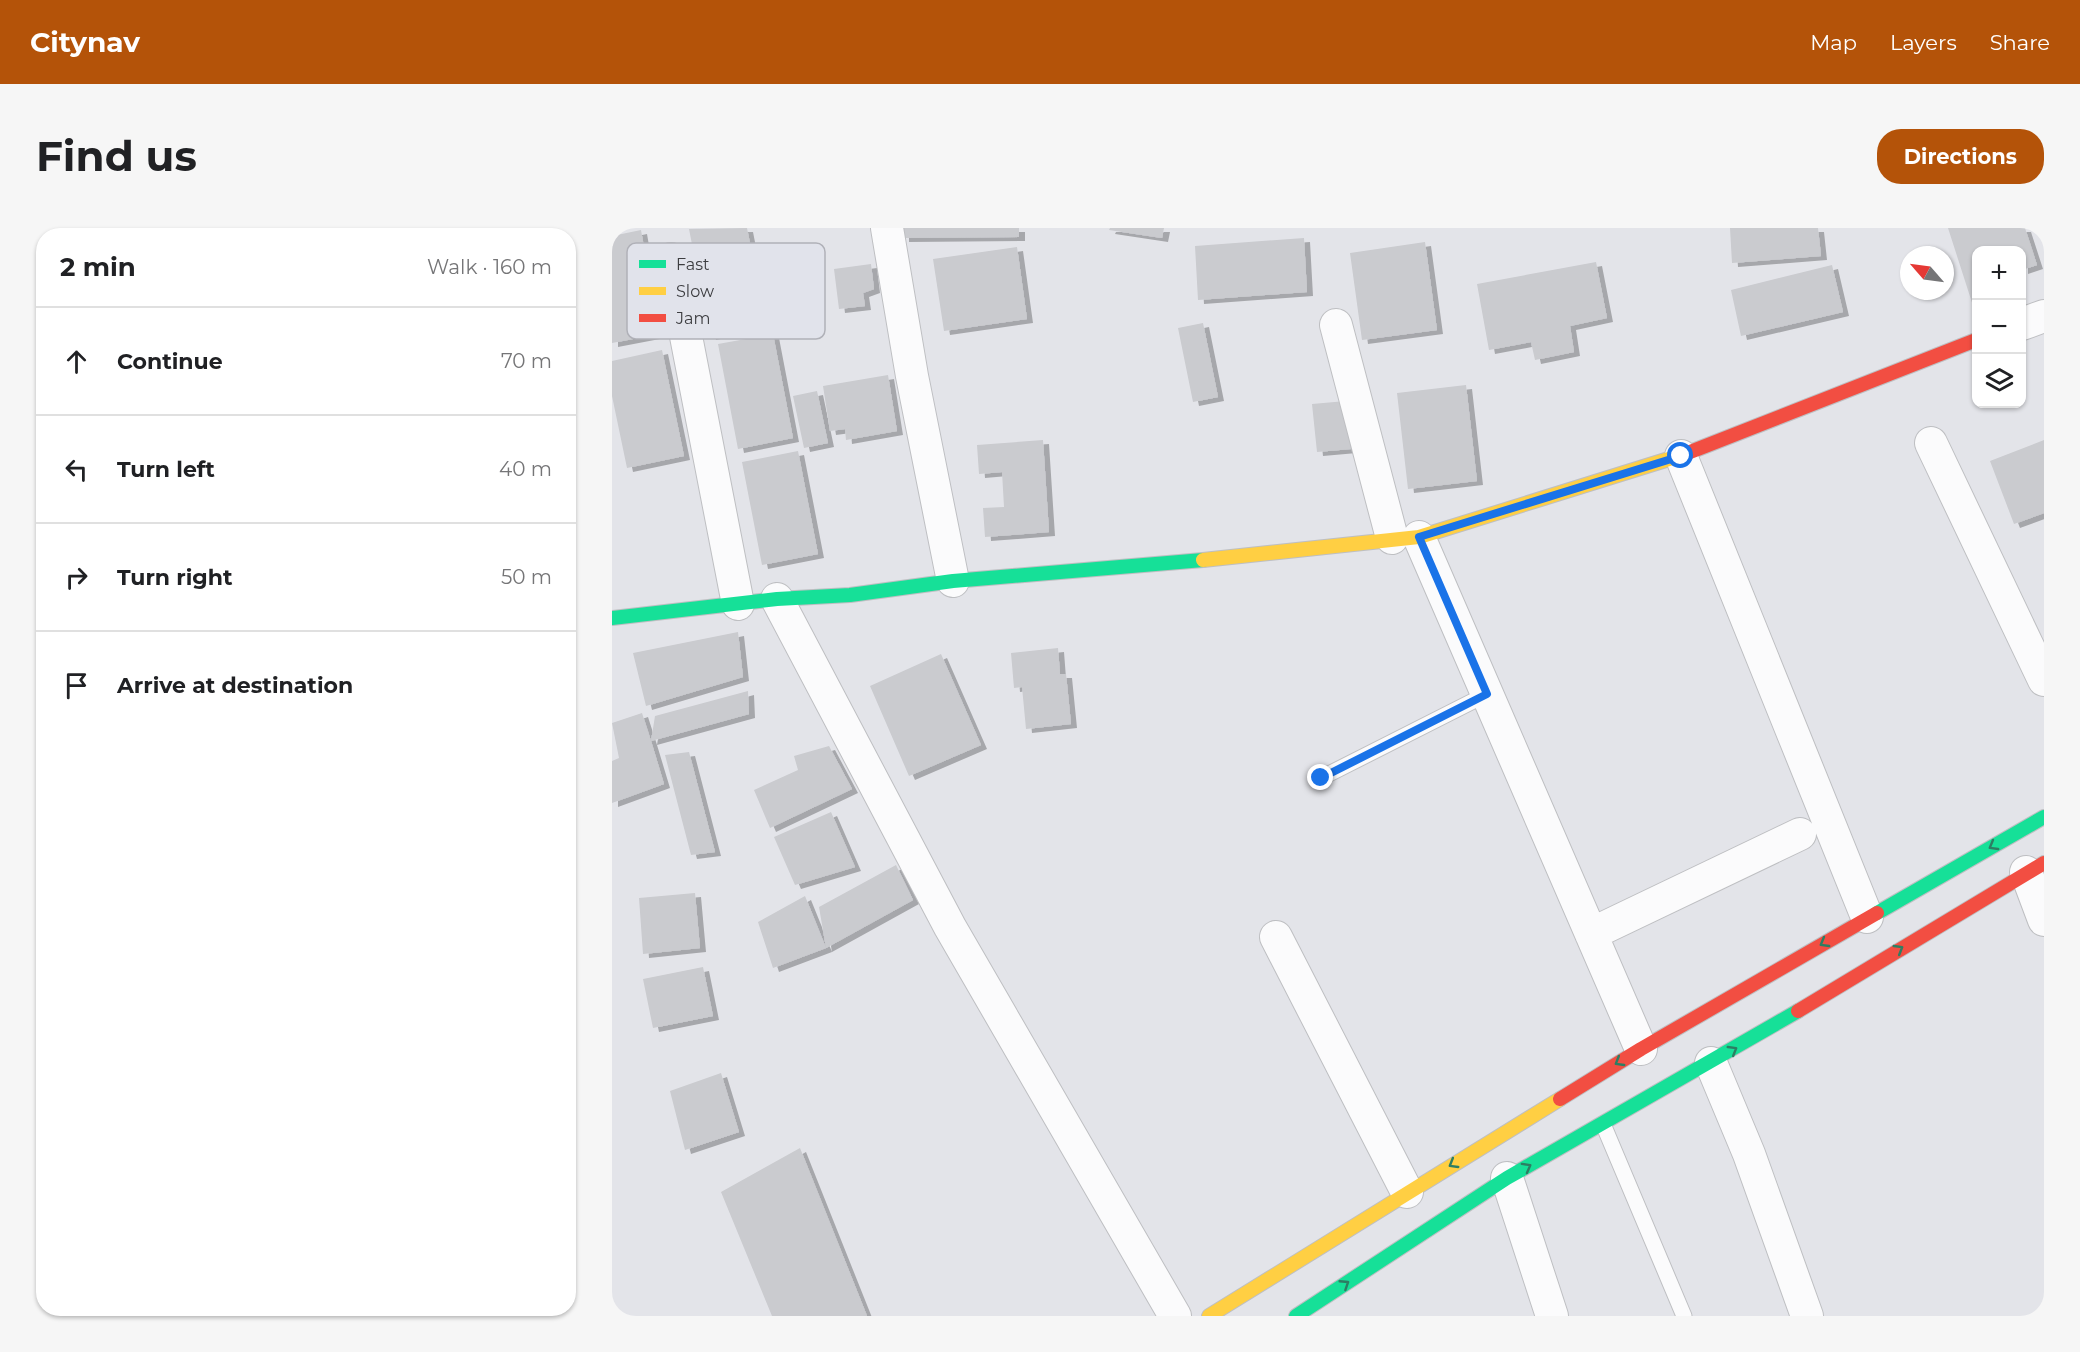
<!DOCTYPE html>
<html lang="en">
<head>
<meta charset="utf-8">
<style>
	body { margin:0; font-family:Montserrat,sans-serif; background:#f6f6f6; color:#202124 }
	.controls { position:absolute; right:18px; top:18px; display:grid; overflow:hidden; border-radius:12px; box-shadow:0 2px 4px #0004 }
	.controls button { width:54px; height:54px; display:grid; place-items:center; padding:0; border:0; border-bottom:2px solid #e0e0e0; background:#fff; color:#202124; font:30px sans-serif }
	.compass { position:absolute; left:1288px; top:18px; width:54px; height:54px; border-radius:50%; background:#fff; box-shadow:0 2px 4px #0004; rotate:298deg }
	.stop { position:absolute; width:18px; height:18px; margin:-14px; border:4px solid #1a73e8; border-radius:50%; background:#fff }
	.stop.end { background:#1a73e8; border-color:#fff; box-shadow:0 2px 6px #0008 }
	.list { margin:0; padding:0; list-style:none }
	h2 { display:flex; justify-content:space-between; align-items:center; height:78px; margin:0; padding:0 24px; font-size:26px }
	h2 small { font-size:20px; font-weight:400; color:#757577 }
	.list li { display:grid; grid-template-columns:39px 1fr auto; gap:18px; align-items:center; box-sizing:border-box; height:108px; padding:0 24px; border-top:2px solid #e0e0e0 }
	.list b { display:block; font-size:22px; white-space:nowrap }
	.list em { font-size:20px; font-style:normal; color:#757577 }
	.icon { flex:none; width:33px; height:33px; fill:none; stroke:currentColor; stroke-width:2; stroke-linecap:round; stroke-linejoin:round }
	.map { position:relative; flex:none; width:1432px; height:1088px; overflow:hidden; border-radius:24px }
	header { display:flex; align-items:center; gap:36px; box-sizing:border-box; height:84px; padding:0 30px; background:#b45309; color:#fff }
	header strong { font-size:28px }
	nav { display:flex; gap:33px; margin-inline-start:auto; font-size:21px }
	.intro { display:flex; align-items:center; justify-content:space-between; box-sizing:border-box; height:144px; padding:0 36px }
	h1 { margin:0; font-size:42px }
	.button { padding:15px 27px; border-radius:24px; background:#b45309; color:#fff; font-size:21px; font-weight:700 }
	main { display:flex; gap:36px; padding:0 36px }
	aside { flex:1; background:#fff; border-radius:24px; box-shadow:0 2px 4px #0004 }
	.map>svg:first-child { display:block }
	.building { fill:#cacbcf; filter:url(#shadow) }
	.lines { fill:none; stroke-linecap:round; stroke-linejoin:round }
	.lane-casing { stroke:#bebfc2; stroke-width:17 }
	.street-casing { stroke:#bebfc2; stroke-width:34 }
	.fast-casing { stroke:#bebfc2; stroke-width:16 }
	.slow-casing { stroke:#bebfc2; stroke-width:16 }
	.jam-casing { stroke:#bebfc2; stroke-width:16 }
	.lane { stroke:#fbfbfc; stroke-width:15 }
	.street { stroke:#fbfbfc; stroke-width:32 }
	.fast { stroke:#16e098; stroke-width:14 }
	.slow { stroke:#ffcf43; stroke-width:14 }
	.jam { stroke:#f24e42; stroke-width:14 }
	.oneway { stroke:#2d7e63 }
	.route { stroke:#1a73e8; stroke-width:8 }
	.key { fill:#e1e3eb; stroke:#b0b1b8; stroke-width:1.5 }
	.key-label { font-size:16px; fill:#3c3d40 }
</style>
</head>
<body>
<header>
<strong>Citynav</strong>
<nav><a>Map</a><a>Layers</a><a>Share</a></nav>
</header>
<div class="intro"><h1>Find us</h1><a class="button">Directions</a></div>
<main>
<aside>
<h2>2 min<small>Walk · 160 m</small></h2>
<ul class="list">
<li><svg class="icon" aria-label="ahead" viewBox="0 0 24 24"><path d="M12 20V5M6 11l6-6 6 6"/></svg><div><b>Continue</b></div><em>70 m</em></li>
<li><svg class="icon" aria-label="left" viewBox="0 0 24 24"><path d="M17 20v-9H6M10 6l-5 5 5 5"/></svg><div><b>Turn left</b></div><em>40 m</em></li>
<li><svg class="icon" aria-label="right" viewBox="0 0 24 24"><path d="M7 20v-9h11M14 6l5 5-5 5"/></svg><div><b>Turn right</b></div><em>50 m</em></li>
<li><svg class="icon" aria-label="arrive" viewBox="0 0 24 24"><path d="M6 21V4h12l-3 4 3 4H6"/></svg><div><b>Arrive at destination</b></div></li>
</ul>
</aside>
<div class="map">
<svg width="1432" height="1088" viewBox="0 0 1432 1088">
	<defs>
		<filter id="shadow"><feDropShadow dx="6" dy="4" stdDeviation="0" flood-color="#0004"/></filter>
	</defs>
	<rect width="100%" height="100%" fill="#e3e4e9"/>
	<path class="building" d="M135,0L154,96L98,108L77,1Z
		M291,0H407V9L291,10Z
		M498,0H552L550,10L497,2Z
		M1118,0H1206L1209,28L1120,35Z
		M1336,0H1413L1425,37L1410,42V22H1364L1363,84Z
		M29,2L47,106L0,115V8Z
		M692,10L695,64L586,72L583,18Z
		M813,14L825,102L750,112L738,25Z
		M405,19L415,91L332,103L321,31Z
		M984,34L995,90L958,98L962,124L923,132L919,114L877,122L865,56Z
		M259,36L262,61L251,65L253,78L227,81L222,41Z
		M1220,37L1231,84L1129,108L1119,62Z
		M591,95L606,169L581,174L566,100Z
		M161,106L181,210L126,221L106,116Z
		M50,122L72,228L15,240L0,168V133Z
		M276,147L285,203L234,212L233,201L218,203L211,158Z
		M854,157L865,253L796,261L785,165Z
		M205,163L216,215L192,220L181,168Z
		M734,173L739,221L705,224L700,176Z
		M431,212L437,304L373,309L371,280L392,279L390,244L367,246L365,217Z
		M1432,212V285L1402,296L1378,233Z
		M186,223L206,326L150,337L130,234Z
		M126,404L131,449L34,478L21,425Z
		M446,420L448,446H454L459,496L414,501L410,459L402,460L399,425Z
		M329,426L369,517L297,548L258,458Z
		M136,463L137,486L39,513L52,556L0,575V533L7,530L0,495L30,485L39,513L43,488Z
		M217,518L240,561L158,600L142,562L186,542L182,528Z
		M77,524L103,624L79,627L53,527Z
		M219,584L243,639L183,657L162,609Z
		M284,637L301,672L214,720L207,679Z
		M83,665L88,720L31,726L27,670Z
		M193,668L214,720L161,740L146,694Z
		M91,739L101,788L41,800L31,751Z
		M109,845L127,904L73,922L58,863Z
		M188,920L255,1088H160L109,964Z"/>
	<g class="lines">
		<g class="lane-casing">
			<path id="lane" d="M709,550L875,466
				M991,896L1072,1088"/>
		</g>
		<g class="street-casing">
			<path id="street" d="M275,0L300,148L341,353
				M59,31L126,376
				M1410,96L1432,88
				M724,97L780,310
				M1319,215L1432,452
				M1069,228L1255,689
				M807,309L1029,821
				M165,371L338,699L563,1088
				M1414,644L1432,692
				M979,706L1188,606
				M664,709L795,964
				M1099,835L1137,926L1195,1088
				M895,950L940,1088"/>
		</g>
		<g class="fast-casing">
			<path id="fast" d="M0,390L165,371L238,367L341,353L591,332
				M1265,685L1432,589
				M684,1088L895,950L1186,783"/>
		</g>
		<g class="slow-casing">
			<path id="slow" d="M591,332L807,309L1073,226
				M597,1088L948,871"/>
		</g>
		<g class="jam-casing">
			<path id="jam" d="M1073,226L1364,112
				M1186,783L1432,635
				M948,871L1029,821L1265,685"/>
		</g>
		<use href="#lane" class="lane"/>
		<use href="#street" class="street"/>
		<use href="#fast" class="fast"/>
		<use href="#slow" class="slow"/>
		<use href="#jam" class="jam"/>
	</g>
	<defs><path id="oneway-chevron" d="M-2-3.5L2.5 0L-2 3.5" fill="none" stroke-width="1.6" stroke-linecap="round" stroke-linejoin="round" transform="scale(1.5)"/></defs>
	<g class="oneway">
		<use href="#oneway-chevron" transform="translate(1381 618) rotate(150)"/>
		<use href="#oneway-chevron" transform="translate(1212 715) rotate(150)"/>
		<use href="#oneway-chevron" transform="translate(1287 721) rotate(-31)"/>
		<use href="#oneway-chevron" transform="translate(1121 822) rotate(-31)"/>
		<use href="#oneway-chevron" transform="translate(1007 834) rotate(149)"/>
		<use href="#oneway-chevron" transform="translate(841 936) rotate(149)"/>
		<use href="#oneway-chevron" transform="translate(915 939) rotate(-29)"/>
		<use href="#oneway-chevron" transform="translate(733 1056) rotate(-33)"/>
	</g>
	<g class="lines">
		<path class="route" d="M709,550L875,466L807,309L1069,228"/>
	</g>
	<rect x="15" y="15" width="198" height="96" rx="9" class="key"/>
	<rect x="27" y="32" width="27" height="8" fill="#16e098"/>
	<rect x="27" y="59" width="27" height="8" fill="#ffcf43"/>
	<rect x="27" y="86" width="27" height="8" fill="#f24e42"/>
	<g class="key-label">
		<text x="64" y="42">Fast</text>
		<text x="64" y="69">Slow</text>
		<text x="64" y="96">Jam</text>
	</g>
</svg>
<div class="controls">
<button>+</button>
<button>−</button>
<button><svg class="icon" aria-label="layers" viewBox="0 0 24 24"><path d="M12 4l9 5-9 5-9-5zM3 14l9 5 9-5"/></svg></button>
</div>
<svg class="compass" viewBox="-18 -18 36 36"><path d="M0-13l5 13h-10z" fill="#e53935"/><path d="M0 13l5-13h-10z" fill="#757577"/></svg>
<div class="stop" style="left:1069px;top:228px"></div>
<div class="stop end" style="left:709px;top:550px"></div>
</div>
</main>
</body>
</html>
